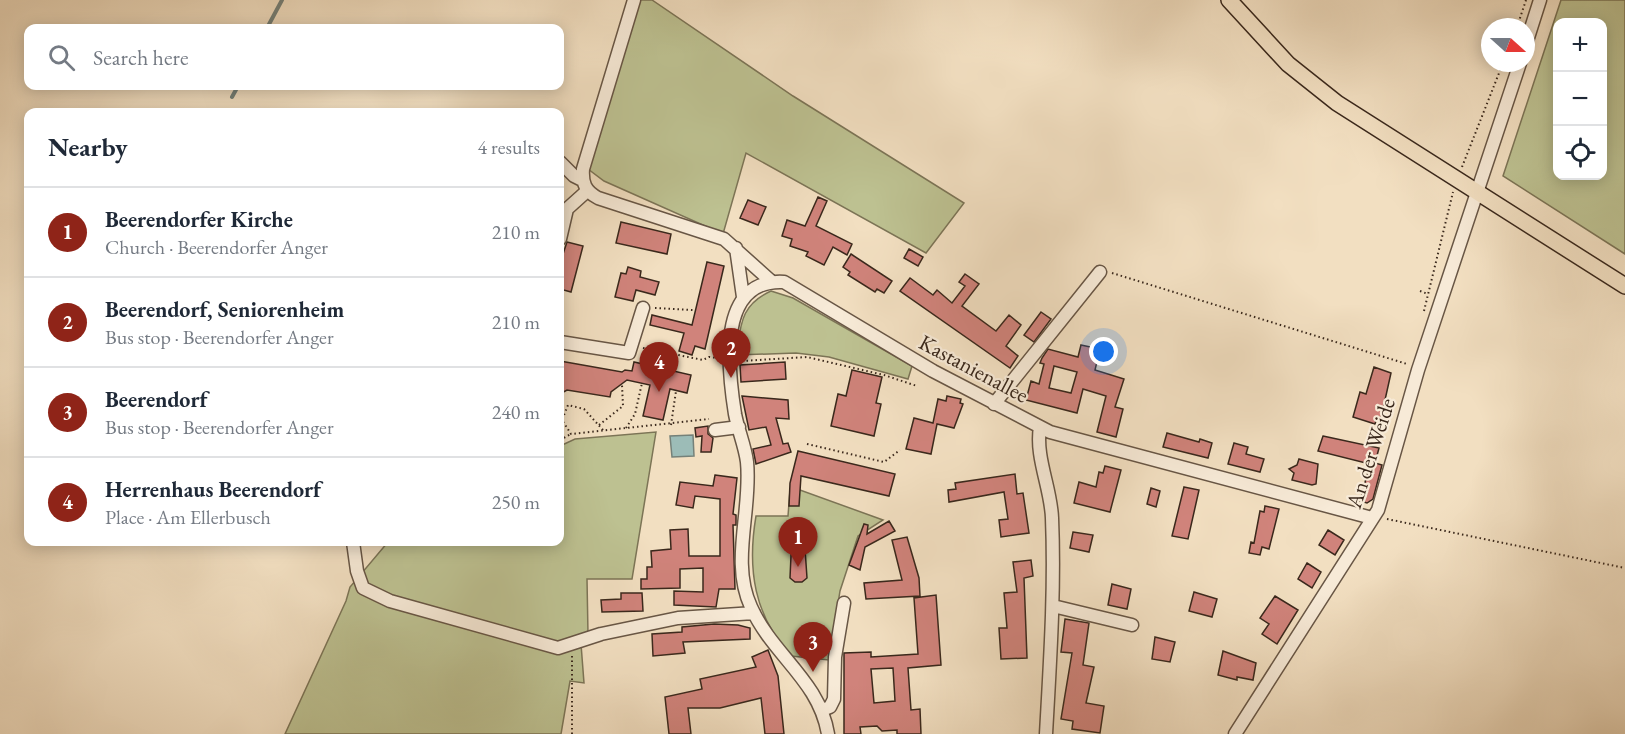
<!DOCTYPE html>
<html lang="en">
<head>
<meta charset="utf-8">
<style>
	body { margin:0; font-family:"EB Garamond",serif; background:#f2f2f3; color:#1f2937 }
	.controls { position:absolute; right:18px; top:18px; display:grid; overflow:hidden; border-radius:12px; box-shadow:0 3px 15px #0003 }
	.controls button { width:54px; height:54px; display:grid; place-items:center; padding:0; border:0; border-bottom:2px solid #e0e1e3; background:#fff; color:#1f2937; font:30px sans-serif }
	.compass { position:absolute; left:1481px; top:18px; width:54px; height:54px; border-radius:50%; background:#fff; box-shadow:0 3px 15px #0003; rotate:111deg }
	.you { position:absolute; left:1104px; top:352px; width:21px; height:21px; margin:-15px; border:4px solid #fff; border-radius:50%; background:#1a73e8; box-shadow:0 0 0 9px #1a73e833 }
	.badge { display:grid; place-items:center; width:39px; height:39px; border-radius:50%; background:#8f2418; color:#fff; font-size:20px; font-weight:700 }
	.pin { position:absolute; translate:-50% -50px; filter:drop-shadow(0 2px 3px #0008) }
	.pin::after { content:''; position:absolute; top:32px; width:21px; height:18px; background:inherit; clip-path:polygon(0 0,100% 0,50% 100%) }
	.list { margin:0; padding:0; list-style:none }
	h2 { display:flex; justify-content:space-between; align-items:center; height:78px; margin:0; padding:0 24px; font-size:26px }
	h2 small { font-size:20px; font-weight:400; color:#747a83 }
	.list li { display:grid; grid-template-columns:39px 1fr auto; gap:18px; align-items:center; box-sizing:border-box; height:90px; padding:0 24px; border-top:2px solid #e0e1e3 }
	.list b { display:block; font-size:22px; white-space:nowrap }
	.list p { margin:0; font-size:20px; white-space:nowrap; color:#747a83 }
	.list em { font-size:20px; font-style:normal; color:#747a83 }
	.icon { flex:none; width:33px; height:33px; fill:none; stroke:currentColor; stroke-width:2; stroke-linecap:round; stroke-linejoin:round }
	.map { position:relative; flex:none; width:1625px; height:734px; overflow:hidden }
	.search { position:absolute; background:#fff; box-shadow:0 3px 15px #0003; left:24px; top:24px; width:540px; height:66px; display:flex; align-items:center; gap:15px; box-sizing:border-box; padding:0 21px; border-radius:12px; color:#747a83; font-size:22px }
	.panel { position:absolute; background:#fff; box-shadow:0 3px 15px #0003; left:24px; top:108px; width:540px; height:438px; border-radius:12px }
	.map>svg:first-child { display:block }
	.green { fill:#bdc191; stroke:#7c7456; stroke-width:1.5; fill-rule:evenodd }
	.water { fill:#9cbcb7; stroke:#758179; stroke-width:1.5 }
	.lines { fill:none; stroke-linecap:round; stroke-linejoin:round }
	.stream { stroke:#758179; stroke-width:4 }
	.building { fill:#d0837b; stroke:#3a281c; stroke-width:1.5; fill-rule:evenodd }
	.minor-casing { stroke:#685645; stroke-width:15 }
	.major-casing { stroke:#3a281c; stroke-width:18 }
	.path { stroke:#3a281c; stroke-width:2; stroke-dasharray:1.5 3; stroke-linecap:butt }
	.minor { stroke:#f7ead7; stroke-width:12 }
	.major { stroke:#f2dfc1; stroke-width:15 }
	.labels { text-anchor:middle; stroke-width:4.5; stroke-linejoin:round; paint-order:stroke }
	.street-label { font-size:22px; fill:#3a281c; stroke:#f7ead7 }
</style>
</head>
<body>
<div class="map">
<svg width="1625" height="734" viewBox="0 0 1625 734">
	<rect width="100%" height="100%" fill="#f2dfc1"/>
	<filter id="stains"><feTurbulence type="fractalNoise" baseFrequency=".00333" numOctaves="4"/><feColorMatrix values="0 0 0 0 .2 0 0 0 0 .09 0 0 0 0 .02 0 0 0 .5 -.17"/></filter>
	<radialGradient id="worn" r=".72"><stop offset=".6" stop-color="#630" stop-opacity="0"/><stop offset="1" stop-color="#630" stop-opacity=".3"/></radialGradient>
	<path class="green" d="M637,0H652L793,96L964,203L926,253L746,153L723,234L604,181L588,169Z
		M1561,0H1625V254L1503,176ZM1602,22V176H1558V22Z
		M771,291L793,298L912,366L908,379L829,357L796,353L736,355C741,325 740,305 771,291Z
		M656,432L632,579H587L588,634L581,644L584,683L570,681L561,734H285L346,601L350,587L388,542H560V446L575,439Z
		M790,490H800L883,520L858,536L840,591L829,660L791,656C754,616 747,569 756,516H788Z"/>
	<path class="water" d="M693,435L694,456L672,457L670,436Z"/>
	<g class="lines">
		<path class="stream" d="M267,28L282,0
			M232,97L238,86"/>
	</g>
	<path class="building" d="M818,197L827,201L816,226L852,244L847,255L833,247L824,265L806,256L808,252L790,246L792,239L782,236L787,220L805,226Z
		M748,200L766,207L758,225L740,218Z
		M621,222L671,234L667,254L616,243Z
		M567,242L583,246L571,292L560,289V263Z
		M909,249L923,257L918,266L904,258Z
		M851,254L892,281L884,293L877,289L875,292L848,275L850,272L843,267Z
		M707,262L724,266L705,349L695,346L692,355L679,351L684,333L650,325L652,315L692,325Z
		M628,267L641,271L640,277L659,282L655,295L636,290L633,301L615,297L621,273L626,274Z
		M965,274L979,284L962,306L996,331L1009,315L1021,325L1006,346L1018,356L1010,368L900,291L910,278L933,295L937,290L952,303L965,286L959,282Z
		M1041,312L1051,319L1034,342L1024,335Z
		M1081,345L1100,349L1095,370L1124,379L1115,407L1123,409L1116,437L1097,432L1106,396L1083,389L1077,413L1026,400L1031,381L1039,384L1044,364L1040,363L1042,358L1048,349L1078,357ZM1054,366L1077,372L1071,393L1049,388Z
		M560,361L622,372L625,370L632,371L634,362L691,375L687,393L670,389L663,420L643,416L650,385L627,380L611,392L610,397L567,390L560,394Z
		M785,362L786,379L741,382L740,365Z
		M1374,367L1391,373L1381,418L1377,417L1375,424L1353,417L1360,392L1366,394Z
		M852,370L882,377L876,403L881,404L874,436L831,426L838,394L846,396Z
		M742,396L788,400L789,419L776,418L783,444L788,443L791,452L756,464L753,449L771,445L766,427L749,430Z
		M947,396L961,399L960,403L963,404L954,428L937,424L931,454L906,449L914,418L933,423L938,399L946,401Z
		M708,426V434L713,438L711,452H701L702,436L696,437L695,428Z
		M1167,433L1199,442L1200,439L1212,443L1208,458L1163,447Z
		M1323,436L1379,448L1375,463L1382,465L1373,499L1367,503L1360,501L1370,464L1318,451Z
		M1234,443L1248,447L1246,454L1264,459L1260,472L1228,464Z
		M798,451L895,474L889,496L801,476L799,506H789L790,483Z
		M1299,459L1318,464L1316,484L1312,485L1292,480L1294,473L1289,469L1297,465Z
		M1105,466L1121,470L1110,512L1074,503L1079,482L1096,487L1099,472L1103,473Z
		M1015,474L1017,494L1023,493L1029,533L1001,537L999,520L1008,519L1004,492L949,502L948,490L956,489L955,483Z
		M715,475L737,478L733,514L736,515V525H733L735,589H719L716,607L674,605V591L703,592V568L680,569V588L641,589V579H647V567H652L651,551L671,549L670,530L688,529L689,556H720V499L695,496L693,508L676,505L680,482L713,486Z
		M1184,487L1199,490L1188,539L1172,536Z
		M1151,488L1160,491L1156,507L1147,504Z
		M1265,506L1279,509L1269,549L1262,547L1260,555L1249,553L1251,542L1254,543L1260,511L1264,512Z
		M889,521L895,531L865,547L860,570L849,565L864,524L868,525L867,534Z
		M1328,530L1344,540L1335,555L1319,545Z
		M1073,532L1093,535L1089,552L1070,548Z
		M792,534H804L807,578L802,582H795L790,578Z
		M907,537L919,578L920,596L866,599L864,583L902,580L892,540Z
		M1031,560L1033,576L1024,578L1027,658L1001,659L999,628H1007L1004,593L1017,592L1013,562Z
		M1307,563L1321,572L1312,588L1298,579Z
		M1112,584L1131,589L1127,609L1108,605Z
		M1194,592L1217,599L1212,617L1189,611Z
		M621,593H642L643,611L602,612L601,600L621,599Z
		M936,595L941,665L908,668L911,710L920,709L921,734H897V730L882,731L877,726L860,727L861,734H844V653L871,652V657L918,654L914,598ZM893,668L895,701L874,703L871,669Z
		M1275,596L1298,610L1277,644L1262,634L1269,624L1260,618Z
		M1065,619L1089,623L1083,665L1094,667L1086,703L1104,706L1100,733L1072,729L1073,721L1061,719L1072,653L1061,652Z
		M714,624L738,625L750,628V639L683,642L685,653L653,656L652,634L682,632V627Z
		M1155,637L1175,642L1170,662L1152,659Z
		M768,650L778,676L784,734H765L761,698L720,708H688L691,734H669L665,697L702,689L700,679L756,667L752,657Z
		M1223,651L1256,663L1253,680L1237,677V680L1218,675Z"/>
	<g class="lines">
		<g class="minor-casing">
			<path id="minor" d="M634,0L583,169C582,183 585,191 598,198L724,239L772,282
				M1526,44L1540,0
				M560,162L574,176L582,180
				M560,239L567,209L587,191
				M736,248L743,297
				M560,342L629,353L643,308
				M994,404L1100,272
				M1040,427C1035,457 1051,488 1052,518C1055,590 1050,662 1046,734
				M715,430L739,427
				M353,542L357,571L363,588L390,601L558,648L601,634L678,618L754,613
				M1053,606L1132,625
				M822,710L830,707L834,699L835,657L844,603
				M828,734C819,680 773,656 751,607C730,562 752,510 747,462C745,446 738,430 735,414C728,370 716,278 784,282L933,371L1050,432L1372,518
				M1235,734L1378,510L1418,370L1520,63"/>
		</g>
		<g class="major-casing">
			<path id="major" d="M1229,0L1288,64L1337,103L1625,286"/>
		</g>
		<path class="path" d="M1517,27L1526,0
			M1462,167L1503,63
			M1112,273L1407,364
			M1420,291L1428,294
			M655,308L693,310
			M1424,311L1453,192
			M643,348L703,360L709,357L719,358
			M742,361L807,357L884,375L917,386
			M599,425L623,406L622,385
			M671,425L676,391
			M626,428L635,414L642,383
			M603,430L584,409L568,405L562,420L571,434L709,419
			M560,440L571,434
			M807,444L884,462L900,450
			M1387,519L1625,568
			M572,656V734"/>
		<use href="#minor" class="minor"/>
		<use href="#major" class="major"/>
	</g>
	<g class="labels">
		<g class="street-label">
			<text transform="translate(974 368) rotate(28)" y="8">Kastanienallee</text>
			<text transform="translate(1370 453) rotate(-72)" y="8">An der Weide</text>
		</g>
	</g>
	<rect width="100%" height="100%" filter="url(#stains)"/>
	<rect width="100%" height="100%" fill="url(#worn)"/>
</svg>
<div class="controls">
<button>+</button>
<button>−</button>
<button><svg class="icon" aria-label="locate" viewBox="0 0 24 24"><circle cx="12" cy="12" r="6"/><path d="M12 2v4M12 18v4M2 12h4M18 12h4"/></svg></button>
</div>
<svg class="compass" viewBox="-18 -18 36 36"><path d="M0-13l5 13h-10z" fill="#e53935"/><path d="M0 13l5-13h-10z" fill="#747a83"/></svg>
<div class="you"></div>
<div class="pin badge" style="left:798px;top:567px">1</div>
<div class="pin badge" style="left:731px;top:378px">2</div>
<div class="pin badge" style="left:813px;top:672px">3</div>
<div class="pin badge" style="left:659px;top:392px">4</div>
<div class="search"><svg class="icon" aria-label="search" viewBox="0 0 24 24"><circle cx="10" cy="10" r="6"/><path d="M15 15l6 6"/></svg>Search here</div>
<section class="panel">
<h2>Nearby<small>4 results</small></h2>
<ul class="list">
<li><span class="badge">1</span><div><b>Beerendorfer Kirche</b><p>Church · Beerendorfer Anger</p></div><em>210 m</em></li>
<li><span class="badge">2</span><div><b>Beerendorf, Seniorenheim</b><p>Bus stop · Beerendorfer Anger</p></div><em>210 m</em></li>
<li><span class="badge">3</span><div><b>Beerendorf</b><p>Bus stop · Beerendorfer Anger</p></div><em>240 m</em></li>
<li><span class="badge">4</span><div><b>Herrenhaus Beerendorf</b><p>Place · Am Ellerbusch</p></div><em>250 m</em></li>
</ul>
</section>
</div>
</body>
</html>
